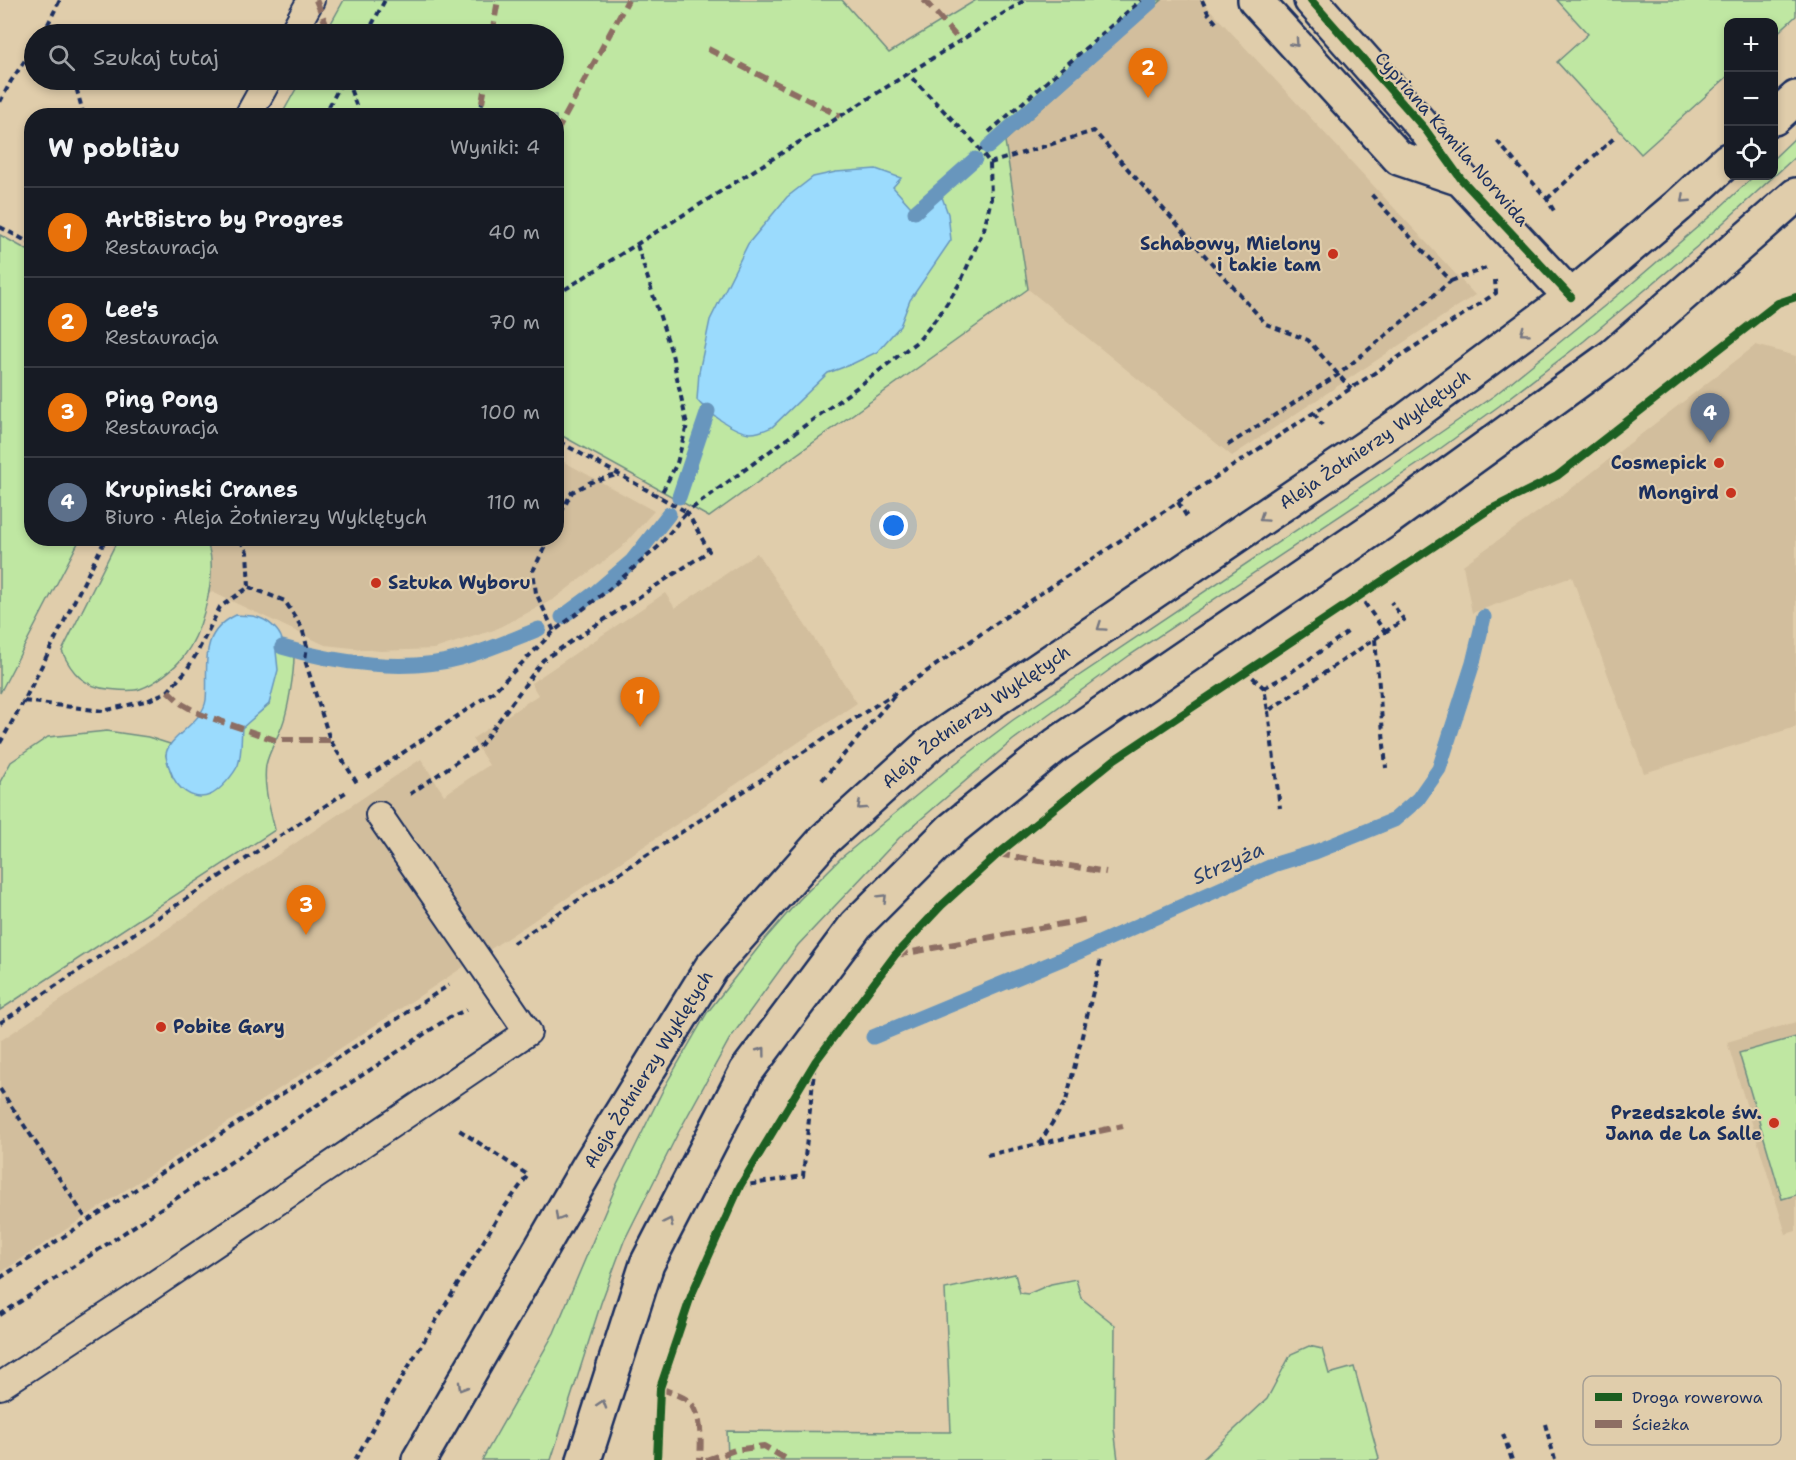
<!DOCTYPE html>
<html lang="pl">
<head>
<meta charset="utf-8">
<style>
	body { margin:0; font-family:"Shantell Sans",sans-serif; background:#242831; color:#f1f3f6 }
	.controls { position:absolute; right:18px; top:18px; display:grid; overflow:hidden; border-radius:12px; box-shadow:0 3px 9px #0003 }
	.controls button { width:54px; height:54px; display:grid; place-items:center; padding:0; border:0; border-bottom:2px solid #363941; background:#171b24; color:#f1f3f6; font:30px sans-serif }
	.you { position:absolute; left:894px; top:526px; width:21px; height:21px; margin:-15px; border:4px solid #fff; border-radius:50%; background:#1a73e8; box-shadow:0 0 0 9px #1a73e833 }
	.badge { display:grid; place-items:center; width:39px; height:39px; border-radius:50%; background:#7c3aed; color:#fff; font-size:20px; font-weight:700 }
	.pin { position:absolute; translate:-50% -50px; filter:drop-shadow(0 2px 3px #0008) }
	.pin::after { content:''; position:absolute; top:32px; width:21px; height:18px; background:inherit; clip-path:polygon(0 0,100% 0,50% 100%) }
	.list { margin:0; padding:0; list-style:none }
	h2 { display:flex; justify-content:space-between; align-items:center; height:78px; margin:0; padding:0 24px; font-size:26px }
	h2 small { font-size:20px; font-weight:400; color:#9ea1a6 }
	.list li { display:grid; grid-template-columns:39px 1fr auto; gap:18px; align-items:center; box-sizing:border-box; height:90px; padding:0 24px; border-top:2px solid #363941 }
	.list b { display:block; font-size:22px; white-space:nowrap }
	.list p { margin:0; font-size:20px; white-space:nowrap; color:#9ea1a6 }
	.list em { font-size:20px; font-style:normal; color:#9ea1a6 }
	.icon { flex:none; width:33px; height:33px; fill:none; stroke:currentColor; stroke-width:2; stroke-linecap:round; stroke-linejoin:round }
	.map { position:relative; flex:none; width:1796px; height:1460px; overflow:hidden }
	.search { position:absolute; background:#171b24; box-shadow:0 3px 9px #0003; left:24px; top:24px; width:540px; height:66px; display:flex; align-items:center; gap:15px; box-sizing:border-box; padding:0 21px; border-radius:33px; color:#9ea1a6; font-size:22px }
	.panel { position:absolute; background:#171b24; box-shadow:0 3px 9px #0003; left:24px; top:108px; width:540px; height:438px; border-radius:24px }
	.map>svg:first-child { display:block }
	.built { fill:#d2be9d }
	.green { fill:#bfe7a2; stroke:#6d8b80; stroke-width:1.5 }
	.water { fill:#9bdbfd; stroke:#6896bd; stroke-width:1.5 }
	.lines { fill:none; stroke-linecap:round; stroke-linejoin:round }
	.stream { stroke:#6896bd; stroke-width:15 }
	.service-casing { stroke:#1b2f5e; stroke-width:30 }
	.minor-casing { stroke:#1b2f5e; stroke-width:38 }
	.primary-casing { stroke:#1b2f5e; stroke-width:38 }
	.path { stroke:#1b2f5e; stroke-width:4; stroke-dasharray:6 4.5; stroke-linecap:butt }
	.service { stroke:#e0cdab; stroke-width:26 }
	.minor { stroke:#e0cdab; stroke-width:33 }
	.primary { stroke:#e0cdab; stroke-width:33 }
	.quiet { stroke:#8d6e63; stroke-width:6; stroke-dasharray:12 6; stroke-linecap:butt }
	.cycleway-casing { stroke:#e0cdab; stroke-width:11 }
	.cycleway { stroke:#1b5e20; stroke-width:8 }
	.oneway { stroke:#747681 }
	.poi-dot { fill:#c8321e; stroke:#e0cdab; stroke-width:2 }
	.labels { text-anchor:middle; stroke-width:4.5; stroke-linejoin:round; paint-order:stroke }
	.street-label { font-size:18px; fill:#1b2f5e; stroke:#e0cdab }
	.poi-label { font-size:18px; font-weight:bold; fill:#1b2f5e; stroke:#e0cdab; text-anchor:end }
	.water-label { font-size:20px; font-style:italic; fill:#28406e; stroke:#e0cdab }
	.key { fill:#e0cdab; stroke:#a59e94; stroke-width:1.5 }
	.key-label { font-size:16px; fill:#1b2f5e }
</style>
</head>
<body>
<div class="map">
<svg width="1796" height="1460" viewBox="0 0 1796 1460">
	<rect width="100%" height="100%" fill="#e0cdab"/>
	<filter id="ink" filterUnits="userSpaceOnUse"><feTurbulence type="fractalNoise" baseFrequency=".0167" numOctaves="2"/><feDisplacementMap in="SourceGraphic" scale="12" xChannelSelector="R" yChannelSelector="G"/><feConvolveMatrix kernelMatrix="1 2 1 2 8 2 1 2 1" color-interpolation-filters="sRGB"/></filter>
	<g filter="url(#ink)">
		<path class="built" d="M1162,0H1201L1475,295L1232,456L1028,289L1005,141Z
			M1756,345L1796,356V727L1644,773L1572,577L1472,613L1463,565L1576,485Z
			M557,458L654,511L621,548L554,599L494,630L434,649L380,651L325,645L210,591L211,559L206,539L556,538Z
			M757,553L857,703L530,923L0,1273V1041L421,759L444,795L489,765L472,739L538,695L531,683L665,593L675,608Z
			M1796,1022V1231L1786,1234L1727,1042Z"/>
		<path class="green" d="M344,0H842L889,53L976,0H1162L1005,141L1028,289L709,517L557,433L556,116H281L301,80H554V34H325Z
			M1557,0H1796V16L1774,36V22H1728V76L1641,154L1557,62L1588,34Z
			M1796,137V156L1700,244L1584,341L1499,406L1430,456L1130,655L1013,740L899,838L798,945L729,1040L677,1135L624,1241L601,1303L551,1460H482L554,1333L616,1186L665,1086L707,1013L765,939L799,900L841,858L952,766L1013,720L1389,468L1495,395L1629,286L1715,212L1754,176H1774V158Z
			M0,235L31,252L32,538L80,539L0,693Z
			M118,539H206C208,546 211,553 211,561C213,588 201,634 184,656C175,668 155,684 140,689C131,692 118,690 108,689C84,687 71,672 62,651Z
			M276,651L294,656C294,673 288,711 282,726C277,739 269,751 266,765C263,787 270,809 275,830L0,1010V782L11,762L48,737L107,731L148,737L170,744L166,755L172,776L241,741V728L269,704Z
			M1796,1037V1195L1782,1199L1739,1053Z
			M1015,1274L1020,1293L1028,1294L1051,1284L1076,1279L1081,1298L1115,1325L1114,1428L1118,1460H728L727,1431L951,1432L945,1289Z
			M1309,1346L1322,1349L1329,1374L1354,1367L1379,1458L1377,1460H1202L1267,1399L1291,1354Z"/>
		<path class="water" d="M876,169L901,178L893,187L919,216L942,197L948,214L951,240L910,300L900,326L877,352L852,364L828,373L772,427C765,430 757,434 749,433C733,431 707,412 697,400L699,372L710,320L748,244L787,197L813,177L836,172Z
			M236,615C244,616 253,615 260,618C271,622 285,635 282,647L276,651L278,670L269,704L242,728C241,739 242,754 238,765C234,774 220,791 210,795C193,802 176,788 171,772C169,767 166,760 166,755C167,737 203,723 206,700C209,666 197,634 236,615Z"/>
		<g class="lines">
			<path class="stream" d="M988,147L1151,2
				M915,212L975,159
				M679,497L708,411
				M562,617L596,592L632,561L669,514
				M282,647C336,663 406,673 460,658C487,651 513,639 539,629
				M873,1037L1081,951L1276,864L1315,852L1394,820L1418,799L1439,769L1473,663L1484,617"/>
			<g class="service-casing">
				<path id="service" d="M292,34L311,0
					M248,116L268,80
					M0,1386L136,1297L528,1032L379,815"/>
			</g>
			<g class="minor-casing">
				<path id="minor" d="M1255,0L1399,158L1461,179
					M1311,0L1425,129L1461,179L1571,297"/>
			</g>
			<g class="primary-casing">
				<g id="primary">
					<path d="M1774,118L1796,98"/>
					<path id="s1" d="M419,1460L588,1167L711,968L825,839L931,743L1405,421L1571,297L1678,206L1728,160"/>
					<path d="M584,1460L647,1264L746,1072L856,925L952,829L1056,745L1389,518L1614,355L1796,195"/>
				</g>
			</g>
			<path class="path" d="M1202,0L1208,13L1217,24
				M43,34L60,0
				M367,34L385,0
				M71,80L76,87L84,116
				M347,80L360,116
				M0,102L11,81L34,47
				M324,116L343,80
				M480,116L482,103
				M989,132L1141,0
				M1497,141L1547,199L1554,211
				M990,163L1094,131L1266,324L1308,340L1351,389
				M1547,199L1614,138
				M0,227L32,244
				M637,245L672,354L687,425L677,463L660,496
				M1451,281L1486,268
				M556,295L1025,0
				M1314,413L1322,425
				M1228,445L1339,374L1451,281L1369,192
				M1178,502L1187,517
				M556,522L572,492L591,482L620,474
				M549,538L533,571L536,593L554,631
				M249,587L285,601L302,628L307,646L305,660L330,740L357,783
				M1385,632L1404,620L1391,602
				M1375,639L1386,768
				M1245,670L1264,688L1268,711L1385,632L1359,595
				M1264,688L1287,675L1349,631
				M24,701L103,711L149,700L168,691L186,671L197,653L220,607L249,587L247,552L239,538
				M1268,711L1280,808
				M0,743L24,701L106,538
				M367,777L493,692L554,631L607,591L658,547L687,512L556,440
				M822,780L895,695
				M410,794L481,745L543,660L709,551L687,512L863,383L919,340L940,314L960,283L984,229L991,199L990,163L974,142L908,74
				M513,943L843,726L897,692L1001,620L1178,502L1496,293L1495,280
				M0,1023L349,790
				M0,1089L87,1220
				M1039,1144L1066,1101L1101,959
				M987,1155L1099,1131
				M740,1186L803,1176L815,1062
				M0,1278L449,985
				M0,1315L450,1017L466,1010
				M1545,1424L1555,1460
				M1503,1434L1512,1460
				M355,1460L385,1406L501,1212L528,1175L456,1128"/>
			<use href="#service" class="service"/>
			<use href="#minor" class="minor"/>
			<use href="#primary" class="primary"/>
			<path class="quiet" d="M316,0L330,34
				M924,0L960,41
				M492,34L498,0
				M708,49L840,116
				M482,103L486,80
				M556,133L628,0
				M168,691L182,704L200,714L275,740H330
				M998,854L1106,872
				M896,955L1088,919
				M1099,1131L1123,1126
				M660,1388C669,1392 679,1395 687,1400C703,1410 701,1444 700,1460
				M706,1460L735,1450L764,1446L788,1460"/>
			<g class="cycleway-casing">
				<path id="cycleway" d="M1311,0L1425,129L1461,179L1571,297
					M657,1460L660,1388L691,1296L740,1186L815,1062L895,955L942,905L998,854L1115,759L1487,511L1557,476L1778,303L1796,297"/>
			</g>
			<use href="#cycleway" class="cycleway"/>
		</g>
		<defs><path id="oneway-chevron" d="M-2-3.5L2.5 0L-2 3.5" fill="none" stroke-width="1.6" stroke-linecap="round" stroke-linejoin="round" transform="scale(1.5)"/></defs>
		<g class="oneway">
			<use href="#oneway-chevron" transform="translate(1295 43) rotate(48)"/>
			<use href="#oneway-chevron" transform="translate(1685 199) rotate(137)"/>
			<use href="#oneway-chevron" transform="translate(1524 332) rotate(143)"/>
			<use href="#oneway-chevron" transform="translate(1263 518) rotate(146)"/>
			<use href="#oneway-chevron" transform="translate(1101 627) rotate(146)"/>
			<use href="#oneway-chevron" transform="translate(861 806) rotate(138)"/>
			<use href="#oneway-chevron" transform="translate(883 898) rotate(-45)"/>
			<use href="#oneway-chevron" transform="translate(762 1051) rotate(-53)"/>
			<use href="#oneway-chevron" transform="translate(559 1217) rotate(120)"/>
			<use href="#oneway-chevron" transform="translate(669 1222) rotate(-63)"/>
			<use href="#oneway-chevron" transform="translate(462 1387) rotate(120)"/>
			<use href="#oneway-chevron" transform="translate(602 1404) rotate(-72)"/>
		</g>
	</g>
	<g class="poi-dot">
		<circle cx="1333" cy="254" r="6"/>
		<circle cx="1719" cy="463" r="6"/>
		<circle cx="1731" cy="493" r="6"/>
		<circle cx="376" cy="583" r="6"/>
		<circle cx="161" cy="1027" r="6"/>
		<circle cx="1774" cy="1123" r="6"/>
	</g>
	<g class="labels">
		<g class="street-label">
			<text transform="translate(1452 139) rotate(49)" y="6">Cypriana Kamila Norwida</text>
			<text dy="6" stroke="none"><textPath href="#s1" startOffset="1425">Aleja Żołnierzy Wyklętych</textPath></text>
			<text dy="6" stroke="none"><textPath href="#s1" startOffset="939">Aleja Żołnierzy Wyklętych</textPath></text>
			<text dy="6" stroke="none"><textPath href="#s1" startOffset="453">Aleja Żołnierzy Wyklętych</textPath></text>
		</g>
		<g class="poi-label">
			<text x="1321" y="250">Schabowy, Mielony<tspan x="1321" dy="21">i takie tam</tspan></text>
			<text x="1707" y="469">Cosmepick</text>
			<text x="1719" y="499">Mongird</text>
			<text x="388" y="589" text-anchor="start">Sztuka Wyboru</text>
			<text x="173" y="1033" text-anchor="start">Pobite Gary</text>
			<text x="1762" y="1119">Przedszkole św.<tspan x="1762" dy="21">Jana de La Salle</tspan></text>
		</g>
		<g class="water-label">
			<text transform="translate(1228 863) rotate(-24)" y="7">Strzyża</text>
		</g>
	</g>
	<rect x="1583" y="1376" width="198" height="69" rx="9" class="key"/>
	<rect x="1595" y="1393" width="27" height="8" fill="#1b5e20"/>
	<rect x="1595" y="1420" width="27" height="8" fill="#8d6e63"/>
	<g class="key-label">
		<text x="1632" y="1403">Droga rowerowa</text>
		<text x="1632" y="1430">Ścieżka</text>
	</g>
</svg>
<div class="controls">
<button>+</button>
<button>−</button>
<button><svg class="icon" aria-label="locate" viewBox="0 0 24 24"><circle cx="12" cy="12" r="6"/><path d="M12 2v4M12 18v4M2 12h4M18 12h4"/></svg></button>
</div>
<div class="you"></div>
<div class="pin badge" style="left:640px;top:727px;background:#e8710a">1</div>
<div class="pin badge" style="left:1148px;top:98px;background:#e8710a">2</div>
<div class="pin badge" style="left:306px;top:935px;background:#e8710a">3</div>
<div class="pin badge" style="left:1710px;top:443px;background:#5c6f8a">4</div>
<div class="search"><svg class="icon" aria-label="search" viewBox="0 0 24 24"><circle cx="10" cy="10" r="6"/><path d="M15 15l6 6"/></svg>Szukaj tutaj</div>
<section class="panel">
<h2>W pobliżu<small>Wyniki: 4</small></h2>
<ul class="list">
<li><span class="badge" style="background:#e8710a">1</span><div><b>ArtBistro by Progres</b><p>Restauracja</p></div><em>40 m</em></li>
<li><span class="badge" style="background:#e8710a">2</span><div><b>Lee's</b><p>Restauracja</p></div><em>70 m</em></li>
<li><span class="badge" style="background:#e8710a">3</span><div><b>Ping Pong</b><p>Restauracja</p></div><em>100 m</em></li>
<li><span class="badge" style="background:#5c6f8a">4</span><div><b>Krupinski Cranes</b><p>Biuro · Aleja Żołnierzy Wyklętych</p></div><em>110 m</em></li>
</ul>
</section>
</div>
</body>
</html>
